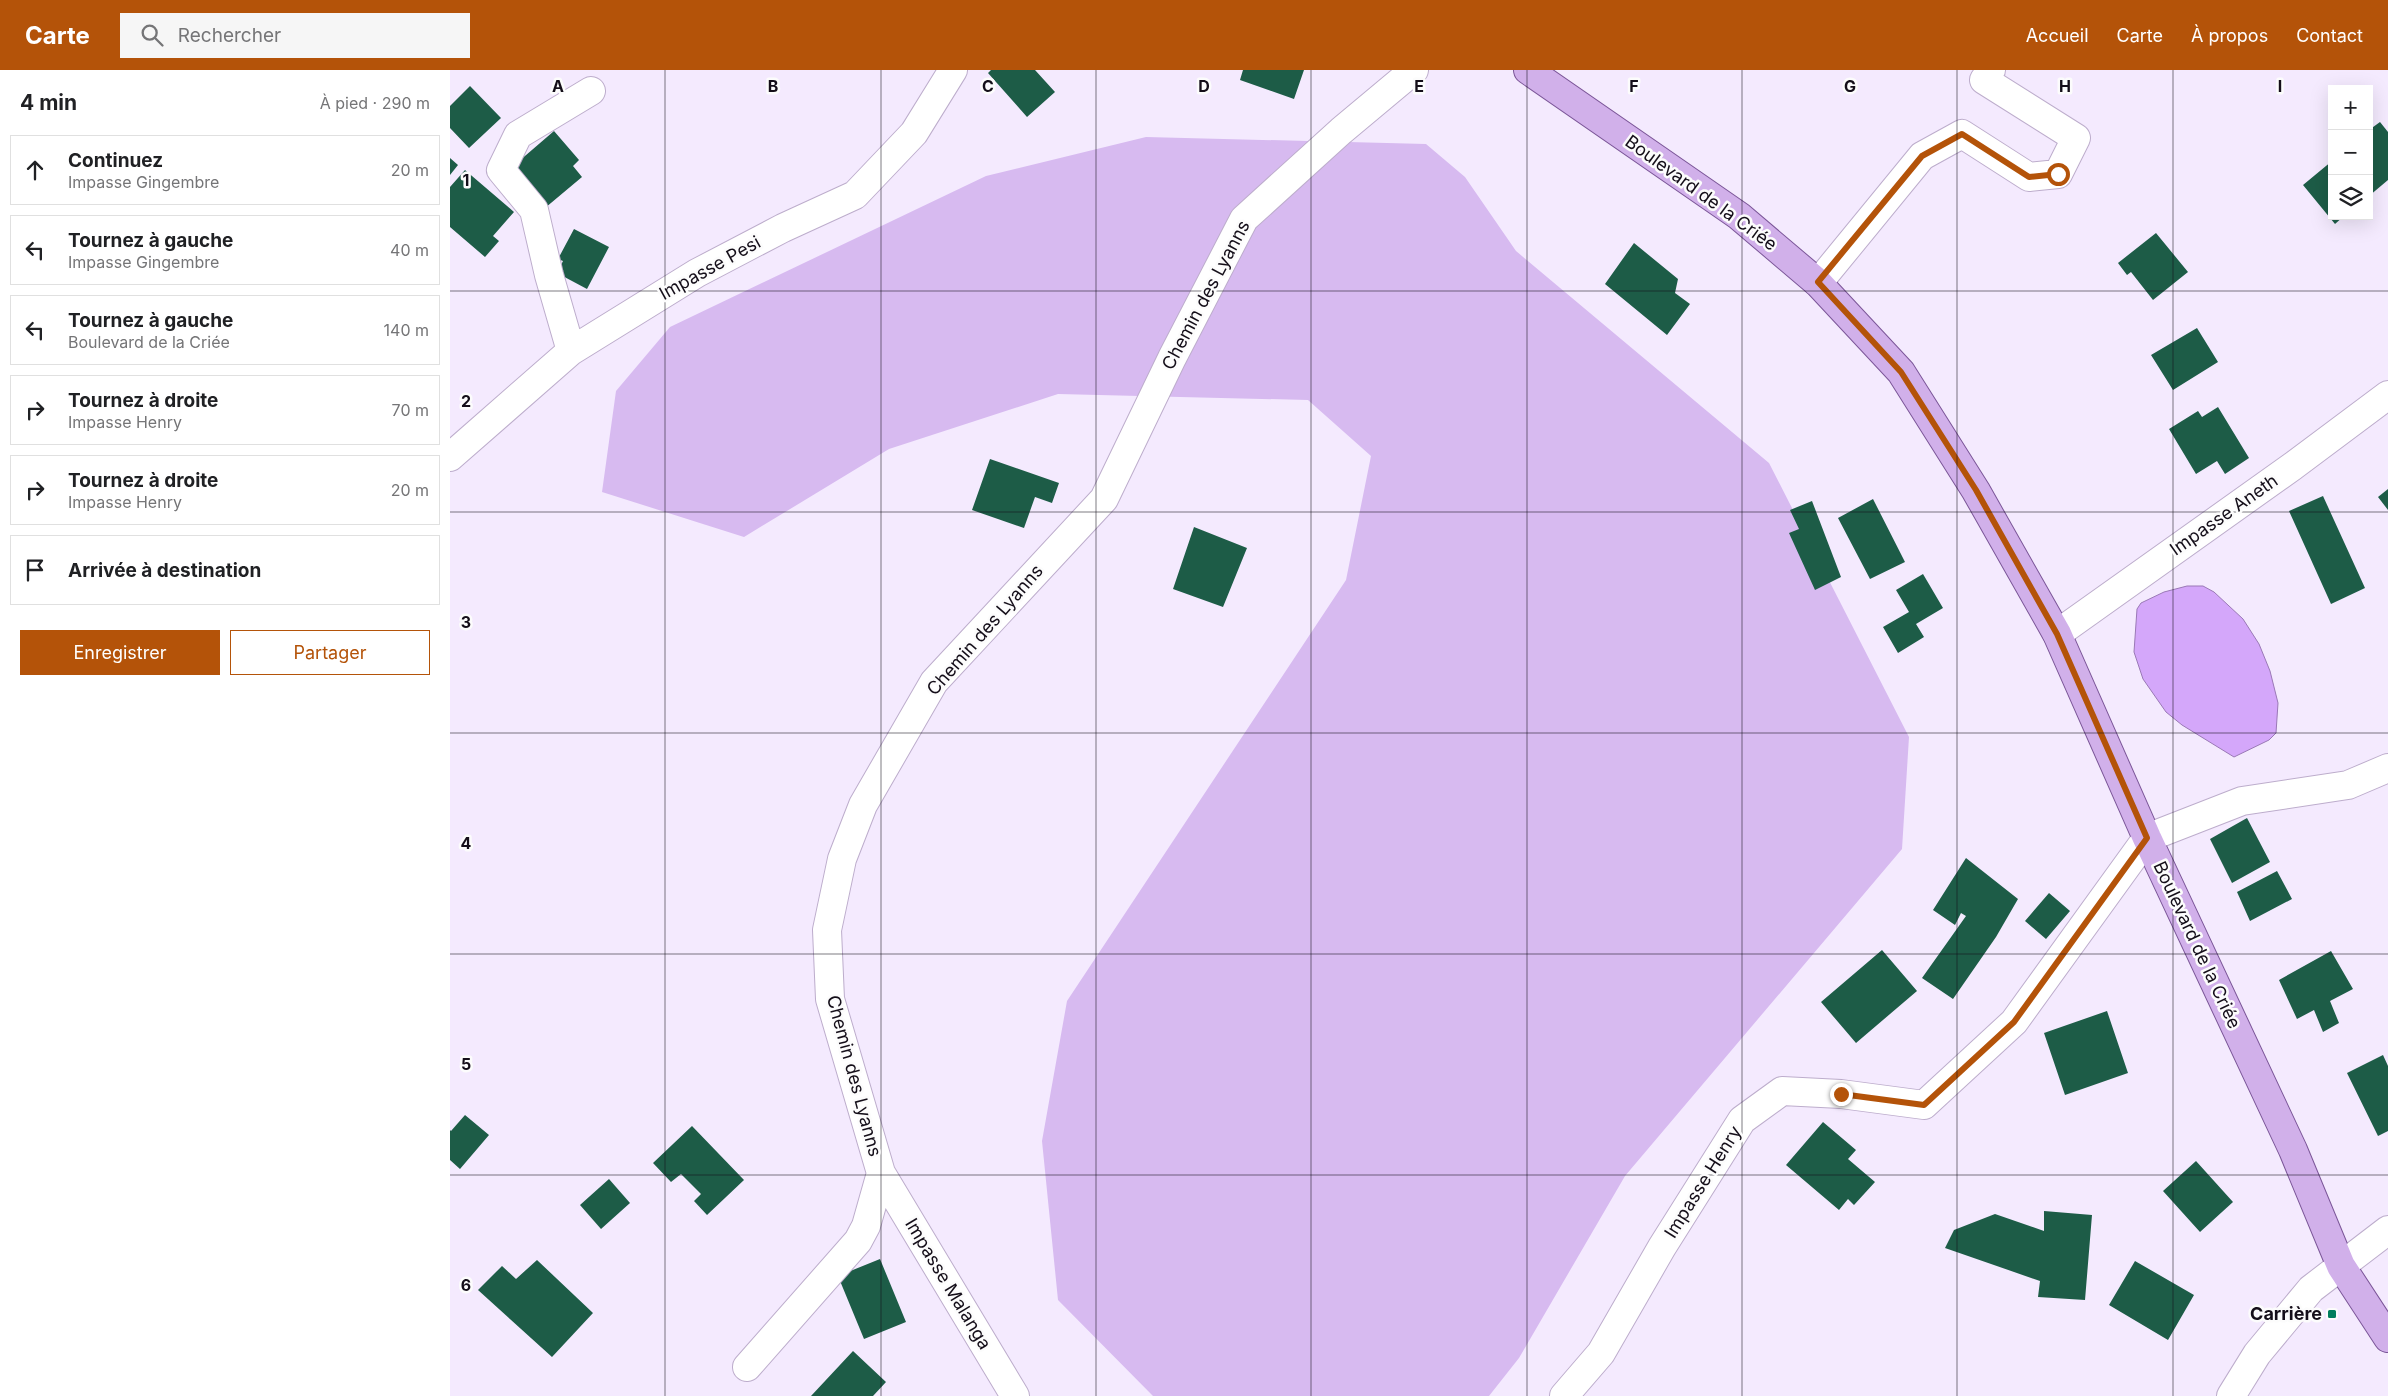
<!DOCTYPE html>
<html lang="fr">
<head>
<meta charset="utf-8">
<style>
	body { margin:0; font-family:Inter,sans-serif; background:#f6f6f6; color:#202124 }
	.controls { position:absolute; right:15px; top:15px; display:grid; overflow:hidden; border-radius:0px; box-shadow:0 5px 20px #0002 }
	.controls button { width:45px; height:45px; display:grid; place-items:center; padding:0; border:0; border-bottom:1px solid #e0e0e0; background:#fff; color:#202124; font:25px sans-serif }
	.stop { position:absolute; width:15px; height:15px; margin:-11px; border:4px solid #b45309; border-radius:50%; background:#fff }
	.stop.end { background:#b45309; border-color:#fff; box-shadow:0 1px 5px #0008 }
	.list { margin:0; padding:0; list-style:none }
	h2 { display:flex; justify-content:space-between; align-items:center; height:65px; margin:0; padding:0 20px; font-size:21px }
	h2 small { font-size:16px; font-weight:400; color:#757577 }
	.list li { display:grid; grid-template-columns:32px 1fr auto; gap:15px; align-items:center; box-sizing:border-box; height:70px; margin:0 10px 10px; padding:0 10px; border:1px solid #e0e0e0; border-radius:0px }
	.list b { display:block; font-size:19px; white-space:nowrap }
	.list p { margin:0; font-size:16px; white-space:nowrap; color:#757577 }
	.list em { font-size:16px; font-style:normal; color:#757577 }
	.actions { display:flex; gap:10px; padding:15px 20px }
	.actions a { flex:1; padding:11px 0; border:1px solid #b45309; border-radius:0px; text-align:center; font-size:18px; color:#b45309 }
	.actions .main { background:#b45309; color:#fff }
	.icon { flex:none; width:28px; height:28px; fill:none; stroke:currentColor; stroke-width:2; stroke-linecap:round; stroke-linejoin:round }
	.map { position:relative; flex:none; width:1938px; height:1326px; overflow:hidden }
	header { display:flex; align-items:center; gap:30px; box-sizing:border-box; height:70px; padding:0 25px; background:#b45309; color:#fff }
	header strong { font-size:24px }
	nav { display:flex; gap:28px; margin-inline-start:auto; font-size:18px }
	.search { width:350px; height:45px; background:#f6f6f6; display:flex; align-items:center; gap:12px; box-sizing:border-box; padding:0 18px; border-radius:0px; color:#757577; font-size:19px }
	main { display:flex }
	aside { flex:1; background:#fff }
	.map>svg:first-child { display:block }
	.green { fill:#d7baf0 }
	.water { fill:#d4a7fa; stroke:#9a79b6 }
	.building { fill:#1d5c47 }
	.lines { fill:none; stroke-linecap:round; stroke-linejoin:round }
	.minor-casing { stroke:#bdadcc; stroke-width:30 }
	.primary-casing { stroke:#7b5698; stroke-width:30 }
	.minor { stroke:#fff; stroke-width:28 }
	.primary { stroke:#d1b0ea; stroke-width:28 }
	.route { stroke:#b45309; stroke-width:6 }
	.grid { fill:none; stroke:#140e19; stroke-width:1; stroke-opacity:0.55 }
	.poi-dot { fill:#017e5d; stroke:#fcfcfc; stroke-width:2 }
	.labels { text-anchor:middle; stroke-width:5; stroke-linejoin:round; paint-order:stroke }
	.street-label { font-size:18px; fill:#140e19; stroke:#fcfcfc }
	.poi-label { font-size:18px; font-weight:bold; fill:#140e19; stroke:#fcfcfc; text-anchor:end }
	.grid-label { font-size:16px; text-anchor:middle; font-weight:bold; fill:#140e19; stroke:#fcfcfc; stroke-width:5; stroke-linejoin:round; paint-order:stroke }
</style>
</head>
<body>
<header>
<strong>Carte</strong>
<div class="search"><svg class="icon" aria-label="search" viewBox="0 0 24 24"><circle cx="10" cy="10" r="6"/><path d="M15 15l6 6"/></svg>Rechercher</div>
<nav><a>Accueil</a><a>Carte</a><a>À propos</a><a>Contact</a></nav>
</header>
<main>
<aside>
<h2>4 min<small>À pied · 290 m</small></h2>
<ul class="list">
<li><svg class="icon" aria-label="ahead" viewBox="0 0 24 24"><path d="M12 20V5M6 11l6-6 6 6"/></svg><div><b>Continuez</b><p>Impasse Gingembre</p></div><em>20 m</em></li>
<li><svg class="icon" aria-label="left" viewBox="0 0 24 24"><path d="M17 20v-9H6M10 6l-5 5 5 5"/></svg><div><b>Tournez à gauche</b><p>Impasse Gingembre</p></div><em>40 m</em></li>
<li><svg class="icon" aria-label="left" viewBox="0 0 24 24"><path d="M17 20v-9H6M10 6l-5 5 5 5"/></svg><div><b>Tournez à gauche</b><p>Boulevard de la Criée</p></div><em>140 m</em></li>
<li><svg class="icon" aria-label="right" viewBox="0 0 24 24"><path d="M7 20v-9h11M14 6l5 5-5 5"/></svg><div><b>Tournez à droite</b><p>Impasse Henry</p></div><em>70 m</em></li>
<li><svg class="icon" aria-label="right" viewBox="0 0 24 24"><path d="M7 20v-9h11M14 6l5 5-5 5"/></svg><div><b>Tournez à droite</b><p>Impasse Henry</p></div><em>20 m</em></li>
<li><svg class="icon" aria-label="arrive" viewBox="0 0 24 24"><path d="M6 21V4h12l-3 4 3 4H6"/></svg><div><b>Arrivée à destination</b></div></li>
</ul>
<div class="actions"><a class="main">Enregistrer</a><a>Partager</a></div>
</aside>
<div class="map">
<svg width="1938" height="1326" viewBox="0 0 1938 1326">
	<rect width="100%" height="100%" fill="#f4eafe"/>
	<path class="green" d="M696,67L976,74L1015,107L1066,181L1319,393L1459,667L1452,779L1175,1106L1069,1288L1039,1326H703L608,1230L592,1071L617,931L896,510L921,386L858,330L608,324L439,379L294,467L152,422L166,321L220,257L536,106Z"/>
	<path class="water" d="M1737,516H1753L1764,522L1793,549L1809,574L1820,601L1828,633L1826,663L1819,670L1784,687L1732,655L1716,642L1693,609L1684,582L1687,539L1691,533L1714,522Z"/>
	<path class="building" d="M541,0H585L605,22L577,47L538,3Z
		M793,0H854L844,29L790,10Z
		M20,16L51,48L19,78L0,58V36Z
		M1930,52L1938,62V110L1919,126V60Z
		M104,61L129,90L123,96L132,107L95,138L61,98Z
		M0,88L8,95L0,105Z
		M1882,91V146H1894L1885,154L1853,115Z
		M15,100L64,142L43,166L49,171L35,187L0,157V117Z
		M124,159L159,177L137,219L107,203L113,191L108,189Z
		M1706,163L1738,202L1703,230L1681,202L1677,205L1668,193Z
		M1184,173L1228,209L1225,223L1240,234L1217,265L1155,214Z
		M1747,258L1768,292L1723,320L1701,285Z
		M1768,337L1799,388L1775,404L1767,391L1746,404L1719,359L1748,341L1752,347Z
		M540,389L609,413L602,433L585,427L574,458L522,440Z
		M1938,419V440L1928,427Z
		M1873,426L1915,518L1881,534L1839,441Z
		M1423,429L1455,492L1420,509L1388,448Z
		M1362,431L1391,507L1365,520L1339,463L1349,459L1340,440Z
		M744,457L797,478L773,537L723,519Z
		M1473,504L1493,538L1466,554L1474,567L1448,583L1433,557L1459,542L1446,520Z
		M1797,748L1820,792L1782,813L1760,769Z
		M1516,788L1568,829L1546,867L1503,929L1472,908L1516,846L1511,843L1505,855L1483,840Z
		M1827,801L1842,829L1800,851L1787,822Z
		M1599,823L1620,841L1596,869L1575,851Z
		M1432,880L1467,921L1406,973L1371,932Z
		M1881,881L1903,919L1880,931L1889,953L1873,962L1864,940L1847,949L1829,910Z
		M1657,941L1678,1003L1615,1025L1594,963Z
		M1933,985L1938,996V1061L1928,1066L1897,1003Z
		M15,1045L39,1065L10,1099L0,1090V1060L1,1061Z
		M1373,1052L1406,1080L1398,1089L1425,1112L1404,1135L1398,1129L1389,1140L1336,1095Z
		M242,1056L294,1110L257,1145L244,1131L251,1124L231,1104L221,1112L203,1093Z
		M1746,1091L1783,1132L1750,1162L1713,1121Z
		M159,1109L180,1133L151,1159L130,1135Z
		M1594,1141L1642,1145L1635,1230L1588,1227L1590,1211L1495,1178L1504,1160L1545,1144L1594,1161Z
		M430,1189L456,1252L414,1269L388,1206Z
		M87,1190L143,1243L102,1287L28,1220L52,1196L66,1209Z
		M1685,1191L1744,1225L1718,1270L1659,1235Z
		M403,1281L436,1312L423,1326H361Z"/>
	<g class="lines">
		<g class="minor-casing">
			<path id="minor" d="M1368,213L1472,86L1512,64L1579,107L1608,104L1626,68L1534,10L1541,0
				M121,281L99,205L84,140L51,100L68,65L141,21
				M0,387L121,281L247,203L333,158L405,125L464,63L503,0
				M1607,564L1843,396L1938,325
				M431,1103L565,1326
				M297,1297L408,1171L416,1156L431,1103L380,929L377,860L392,789L413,735L484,612L654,429L722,288L794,149L891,61L964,0
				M1114,1326L1151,1283L1212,1177L1292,1050L1332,1021L1391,1024L1474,1035L1564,952L1697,768L1792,731L1898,715L1938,698
				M1781,1326L1807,1284L1861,1219L1938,1160"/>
		</g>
		<g class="primary-casing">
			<path id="primary" d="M1078,0L1289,146L1368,213L1451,302L1526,421L1607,564L1697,768L1843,1080L1891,1196L1938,1268"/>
		</g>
		<use href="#minor" class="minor"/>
		<use href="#primary" class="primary"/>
	</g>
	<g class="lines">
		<path class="route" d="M1391,1024L1474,1035L1564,952L1697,768L1607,564L1526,420L1451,302L1368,212L1472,86L1512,64L1579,107L1608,104"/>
	</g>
	<path class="grid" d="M215,0V1326M431,0V1326M646,0V1326M861,0V1326M1077,0V1326M1292,0V1326M1507,0V1326M1723,0V1326M0,221H1938M0,442H1938M0,663H1938M0,884H1938M0,1105H1938"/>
	<rect class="poi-dot" x="1877" y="1239" width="10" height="10" rx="2.5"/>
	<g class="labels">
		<g class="street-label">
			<text transform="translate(1251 123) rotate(36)" y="6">Boulevard de la Criée</text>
			<text transform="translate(260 198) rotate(-29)" y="6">Impasse Pesi</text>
			<text transform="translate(756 225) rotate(-62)" y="6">Chemin des Lyanns</text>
			<text transform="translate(1774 445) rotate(-35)" y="6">Impasse Aneth</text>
			<text transform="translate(535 560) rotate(-49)" y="6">Chemin des Lyanns</text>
			<text transform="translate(1747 875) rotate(65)" y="6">Boulevard de la Criée</text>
			<text transform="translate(404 1006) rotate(75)" y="6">Chemin des Lyanns</text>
			<text transform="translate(1253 1112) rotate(-58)" y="6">Impasse Henry</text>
			<text transform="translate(498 1214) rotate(59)" y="6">Impasse Malanga</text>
		</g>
		<g class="poi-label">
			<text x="1872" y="1250">Carrière</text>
		</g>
	</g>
	<g class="grid-label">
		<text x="108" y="22">A</text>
		<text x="323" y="22">B</text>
		<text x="538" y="22">C</text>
		<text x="754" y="22">D</text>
		<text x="969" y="22">E</text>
		<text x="1184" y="22">F</text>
		<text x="1400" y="22">G</text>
		<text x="1615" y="22">H</text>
		<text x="1830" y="22">I</text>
		<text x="16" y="116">1</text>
		<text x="16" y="337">2</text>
		<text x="16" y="558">3</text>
		<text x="16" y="779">4</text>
		<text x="16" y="1000">5</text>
		<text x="16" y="1221">6</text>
	</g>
</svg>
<div class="controls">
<button>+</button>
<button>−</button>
<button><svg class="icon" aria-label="layers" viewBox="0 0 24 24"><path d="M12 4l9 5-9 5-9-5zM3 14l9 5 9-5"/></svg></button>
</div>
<div class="stop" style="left:1608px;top:104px"></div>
<div class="stop end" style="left:1391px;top:1024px"></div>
</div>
</main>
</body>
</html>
